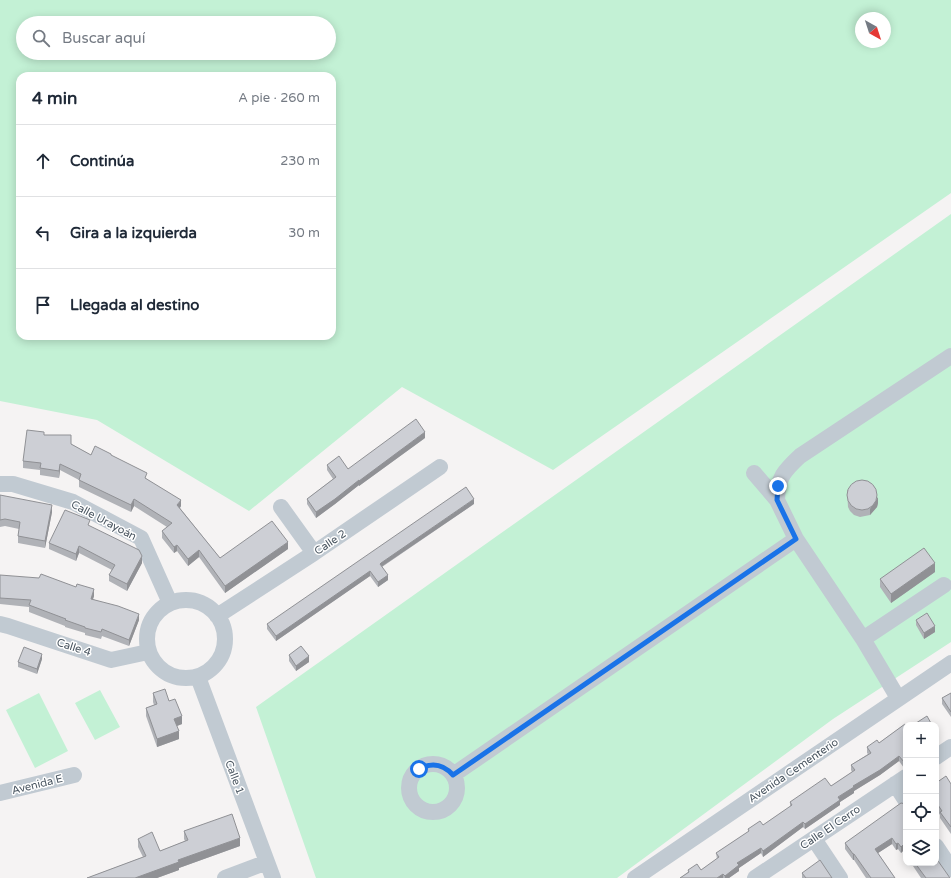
<!DOCTYPE html>
<html lang="es">
<head>
<meta charset="utf-8">
<style>
	body { margin:0; font-family:"Varela Round",sans-serif; background:#f2f2f3; color:#1f2937 }
	.controls { position:absolute; right:12px; bottom:12px; display:grid; overflow:hidden; border-radius:8px; box-shadow:0 2px 10px #0003 }
	.controls button { width:36px; height:36px; display:grid; place-items:center; padding:0; border:0; border-bottom:1px solid #e0e1e3; background:#fff; color:#1f2937; font:20px sans-serif }
	.compass { position:absolute; left:855px; top:12px; width:36px; height:36px; border-radius:50%; background:#fff; box-shadow:0 2px 10px #0003; rotate:141deg }
	.stop { position:absolute; width:12px; height:12px; margin:-9px; border:3px solid #1a73e8; border-radius:50%; background:#fff }
	.stop.end { background:#1a73e8; border-color:#fff; box-shadow:0 1px 4px #0008 }
	.list { margin:0; padding:0; list-style:none }
	h2 { display:flex; justify-content:space-between; align-items:center; height:52px; margin:0; padding:0 16px; font-size:17px }
	h2 small { font-size:13px; font-weight:400; color:#747a83 }
	.list li { display:grid; grid-template-columns:26px 1fr auto; gap:12px; align-items:center; box-sizing:border-box; height:72px; padding:0 16px; border-top:1px solid #e0e1e3 }
	.list b { display:block; font-size:15px; white-space:nowrap }
	.list em { font-size:13px; font-style:normal; color:#747a83 }
	.icon { flex:none; width:22px; height:22px; fill:none; stroke:currentColor; stroke-width:2; stroke-linecap:round; stroke-linejoin:round }
	.map { position:relative; flex:none; width:951px; height:878px; overflow:hidden }
	.search { position:absolute; background:#fff; box-shadow:0 2px 10px #0003; left:16px; top:16px; width:320px; height:44px; display:flex; align-items:center; gap:10px; box-sizing:border-box; padding:0 14px; border-radius:22px; color:#747a83; font-size:15px }
	.panel { position:absolute; background:#fff; box-shadow:0 2px 10px #0003; left:16px; top:72px; width:320px; height:268px; border-radius:12px }
	.map>svg:first-child { display:block }
	.green { fill:#c3f1d5; fill-rule:evenodd }
	.lines { fill:none; stroke-linecap:round; stroke-linejoin:round }
	.minor { stroke:#c1cad2; stroke-width:16 }
	.wall { fill:#b0b2b7 }
	.shaded-wall { fill:#909195 }
	.building { fill:#cdcfd5; stroke:#909195 }
	.route { stroke:#1a73e8; stroke-width:5 }
	.labels { text-anchor:middle; stroke-width:3; stroke-linejoin:round; paint-order:stroke }
	.street-label { font-size:11px; fill:#4a5661; stroke:#fff }
</style>
</head>
<body>
<div class="map">
<svg width="951" height="878" viewBox="0 0 951 878">
	<rect width="100%" height="100%" fill="#f5f3f3"/>
	<path class="green" d="M0,0H951V193L553,470L402,387L249,511L97,420L0,401ZM861,18H885V42H861ZM23,23H329V53H23ZM20,76H332V336H20Z
		M951,214V642L833,719L617,878H316L256,707Z
		M100,690L120,727L95,740L75,703Z
		M39,693L68,751L35,768L6,710Z"/>
	<g class="lines">
		<path class="minor" d="M754,473L777,500L796,539L863,639L898,698
			M0,484H13L73,502L141,538L170,603
			M777,500C778,477 784,471 800,456L951,356
			M281,507L314,553
			M147 639a39 39 0 1 1 78 0a39 39 0 1 1-78 0Z
			M217,616L314,553L440,467
			M0,624L8,626L111,660L148,652
			M863,639L944,585
			M198,677L273,878
			M936,757L951,747
			M409 788a24 24 0 1 1 48 0a24 24 0 1 1-48 0Z
			M453,775L796,539
			M895,784L906,801
			M0,793L74,775
			M814,839L840,878
			M936,846L951,869
			M225,878L267,862
			M635,878L951,663
			M755,878L906,777"/>
	</g>
	<path class="wall" d="M44,435L71,444L91,455L111,456L147,479L181,506L180,508L220,558L288,549L225,593L199,557L188,566L177,551L174,553L162,538V531L167,527L134,506L131,512L79,487V480L60,470L59,478L40,475V470L23,468V461Z
		M425,438L359,486V485L335,504L316,518L307,504V499L333,479L327,470V465L348,469Z
		M847,490L878,503L877,507L870,515L860,517L854,515L850,511L848,507Z
		M0,495L52,512L45,548L18,543V536L19,529L5,526L0,527Z
		M474,504L382,567L388,580L378,587L370,576L276,641L267,629V624Z
		M90,526L142,563L127,591L109,581V575L112,570L79,553L76,561L49,549V543Z
		M935,572L891,603L880,587V579Z
		M0,575L94,596L93,599L139,620L129,646L102,636L101,639L85,635V633L65,627V626L29,612V607L0,604Z
		M916,620L935,632L924,639L916,625Z
		M289,655L309,662L296,671L289,661Z
		M42,659L37,674L18,667V662Z
		M153,693L169,701L182,724L177,726L179,739L157,747L146,716V708L154,705L153,702Z
		M951,693V717L942,704V698Z
		M905,724L904,768L899,761L880,775L854,791V793L840,802V805L805,829L803,827L763,857L761,853L739,868V871L729,878H680L688,872V870H701L717,859L716,853L748,832V829L763,825L790,807V802L831,786L852,772L851,770V765L868,754L867,753V747L879,743Z
		M936,783L951,784V834L940,818V815L936,809Z
		M906,804V856L903,851L901,853L898,849L896,850L892,844L878,853L895,878H866L854,860H853L845,849V843Z
		M184,831L240,846L179,868V870L157,878H87L143,857L138,847V839L160,851L185,841L184,839Z
		M911,863H936L950,878H921Z
		M802,873L832,878H802Z"/>
	<path class="shaded-wall" d="M425,432V438L359,486V481Z
		M60,464V470L59,478V471Z
		M359,480V485L335,504L316,518V512Z
		M878,497V503L877,507L870,515V509Z
		M134,499V506L131,512V505Z
		M474,499V504L381,567L380,564L381,563Z
		M181,500V506L177,512V505Z
		M52,505V512L45,548V541Z
		M288,542V549L225,593V586Z
		M177,545V551L174,553V547Z
		M79,546V553L76,561V554Z
		M199,550V557L188,566V559Z
		M142,556V563L127,591V584Z
		M935,563V572L891,603V594Z
		M370,571V576L276,641V636Z
		M388,575V580L378,587V582Z
		M94,589V596L91,605V599Z
		M139,614V620L129,646V640Z
		M935,626V632L924,639V633Z
		M42,654V659L37,674V669Z
		M309,656V662L296,671V666Z
		M182,716V724L174,727V719Z
		M179,731V739L157,747V739Z
		M937,732V738L936,739V733Z
		M899,756V761L880,775L854,791V793L840,802V805L805,829V824L853,786Z
		M906,761V767L904,768V762Z
		M803,822V827L763,857V851Z
		M240,838V846L179,868V870L157,878H135L178,860Z
		M892,838V844L875,855V849Z
		M898,843V849L896,850V844Z
		M903,845V851L901,853V847Z
		M761,848V853L739,868V871L729,878H725V876L737,863Z
		M853,854H854V860H853Z
		M723,874V878H717Z"/>
	<path class="building" d="M416,419L425,432L359,481V480L335,499L316,512L307,499L336,477L327,465L339,456L348,469Z
		M27,430L44,432V435H71V444L91,455L95,446L111,454V455L147,473L145,478L181,500L177,505L220,558L272,521L288,542L225,586L199,550L188,559L177,545L174,547L162,531L172,523L134,499L131,505L79,480L81,474L60,464L59,471L40,468L41,463L23,461Z
		M847 495a15 15 0 1 1 30 0a15 15 0 1 1-30 0Z
		M466,487L474,499L381,563L380,564L388,575L378,582L370,571L276,636L267,624Z
		M0,495L52,505L45,541L18,536L20,522L5,519L0,520Z
		M65,510L90,520L88,525L139,550L142,556L127,584L109,575L115,565L79,546L76,554L49,543Z
		M924,548L935,563L891,594L880,579Z
		M41,574L76,587L77,584L94,589L91,599L118,606L139,614L129,640L102,629L101,632L85,628V627L65,620L66,619L29,605L31,600L0,598V575L39,578Z
		M927,613L935,626L924,633L916,620Z
		M301,646L309,656L296,666L289,655Z
		M24,647L42,654L37,669L18,662Z
		M165,689L169,701L175,699L182,716L174,719L179,731L157,739L146,708L157,704L153,693Z
		M951,693V712L942,698Z
		M927,716L932,725H913Z
		M905,724L906,726V761L904,762L899,756L880,770L853,786L854,787L838,797L840,800L805,824L803,822L763,851L761,848L737,863L739,865L725,876L723,874L717,878H680L689,872L688,870L697,864L701,870L719,857L716,853L749,831L748,829L760,821L763,825L792,805L790,802L825,778L831,786L855,770L851,765L871,753L867,747L877,740L879,743Z
		M946,776L951,784V827L940,812L942,811L936,802V783Z
		M901,803L906,804V850L903,845L901,847L898,843L896,844L892,838L875,849L895,878H871L854,854H853L845,843Z
		M232,814L240,838L178,860L179,862L135,878H87L146,856L138,839L152,832L160,851L188,840L184,831Z
		M936,858L950,878H926L915,863H936Z
		M820,860L832,878H806L802,873Z"/>
	<g class="lines">
		<path class="route" d="M419,769C432,762 443,764 453,775L796,539L777,500L778,486"/>
	</g>
	<g class="labels">
		<g class="street-label">
			<text transform="translate(104 520) rotate(28)" y="4">Calle Urayoán</text>
			<text transform="translate(330 542) rotate(-34)" y="4">Calle 2</text>
			<text transform="translate(74 647) rotate(18)" y="4">Calle 4</text>
			<text transform="translate(793 770) rotate(-34)" y="4">Avenida Cementerio</text>
			<text transform="translate(235 777) rotate(69)" y="4">Calle 1</text>
			<text transform="translate(37 784) rotate(-14)" y="4">Avenida E</text>
			<text transform="translate(830 827) rotate(-34)" y="4">Calle El Cerro</text>
		</g>
	</g>
</svg>
<div class="controls">
<button>+</button>
<button>−</button>
<button><svg class="icon" aria-label="locate" viewBox="0 0 24 24"><circle cx="12" cy="12" r="6"/><path d="M12 2v4M12 18v4M2 12h4M18 12h4"/></svg></button>
<button><svg class="icon" aria-label="layers" viewBox="0 0 24 24"><path d="M12 4l9 5-9 5-9-5zM3 14l9 5 9-5"/></svg></button>
</div>
<svg class="compass" viewBox="-18 -18 36 36"><path d="M0-13l5 13h-10z" fill="#e53935"/><path d="M0 13l5-13h-10z" fill="#747a83"/></svg>
<div class="stop" style="left:419px;top:769px"></div>
<div class="stop end" style="left:778px;top:486px"></div>
<div class="search"><svg class="icon" aria-label="search" viewBox="0 0 24 24"><circle cx="10" cy="10" r="6"/><path d="M15 15l6 6"/></svg>Buscar aquí</div>
<section class="panel">
<h2>4 min<small>A pie · 260 m</small></h2>
<ul class="list">
<li><svg class="icon" aria-label="ahead" viewBox="0 0 24 24"><path d="M12 20V5M6 11l6-6 6 6"/></svg><div><b>Continúa</b></div><em>230 m</em></li>
<li><svg class="icon" aria-label="left" viewBox="0 0 24 24"><path d="M17 20v-9H6M10 6l-5 5 5 5"/></svg><div><b>Gira a la izquierda</b></div><em>30 m</em></li>
<li><svg class="icon" aria-label="arrive" viewBox="0 0 24 24"><path d="M6 21V4h12l-3 4 3 4H6"/></svg><div><b>Llegada al destino</b></div></li>
</ul>
</section>
</div>
</body>
</html>
